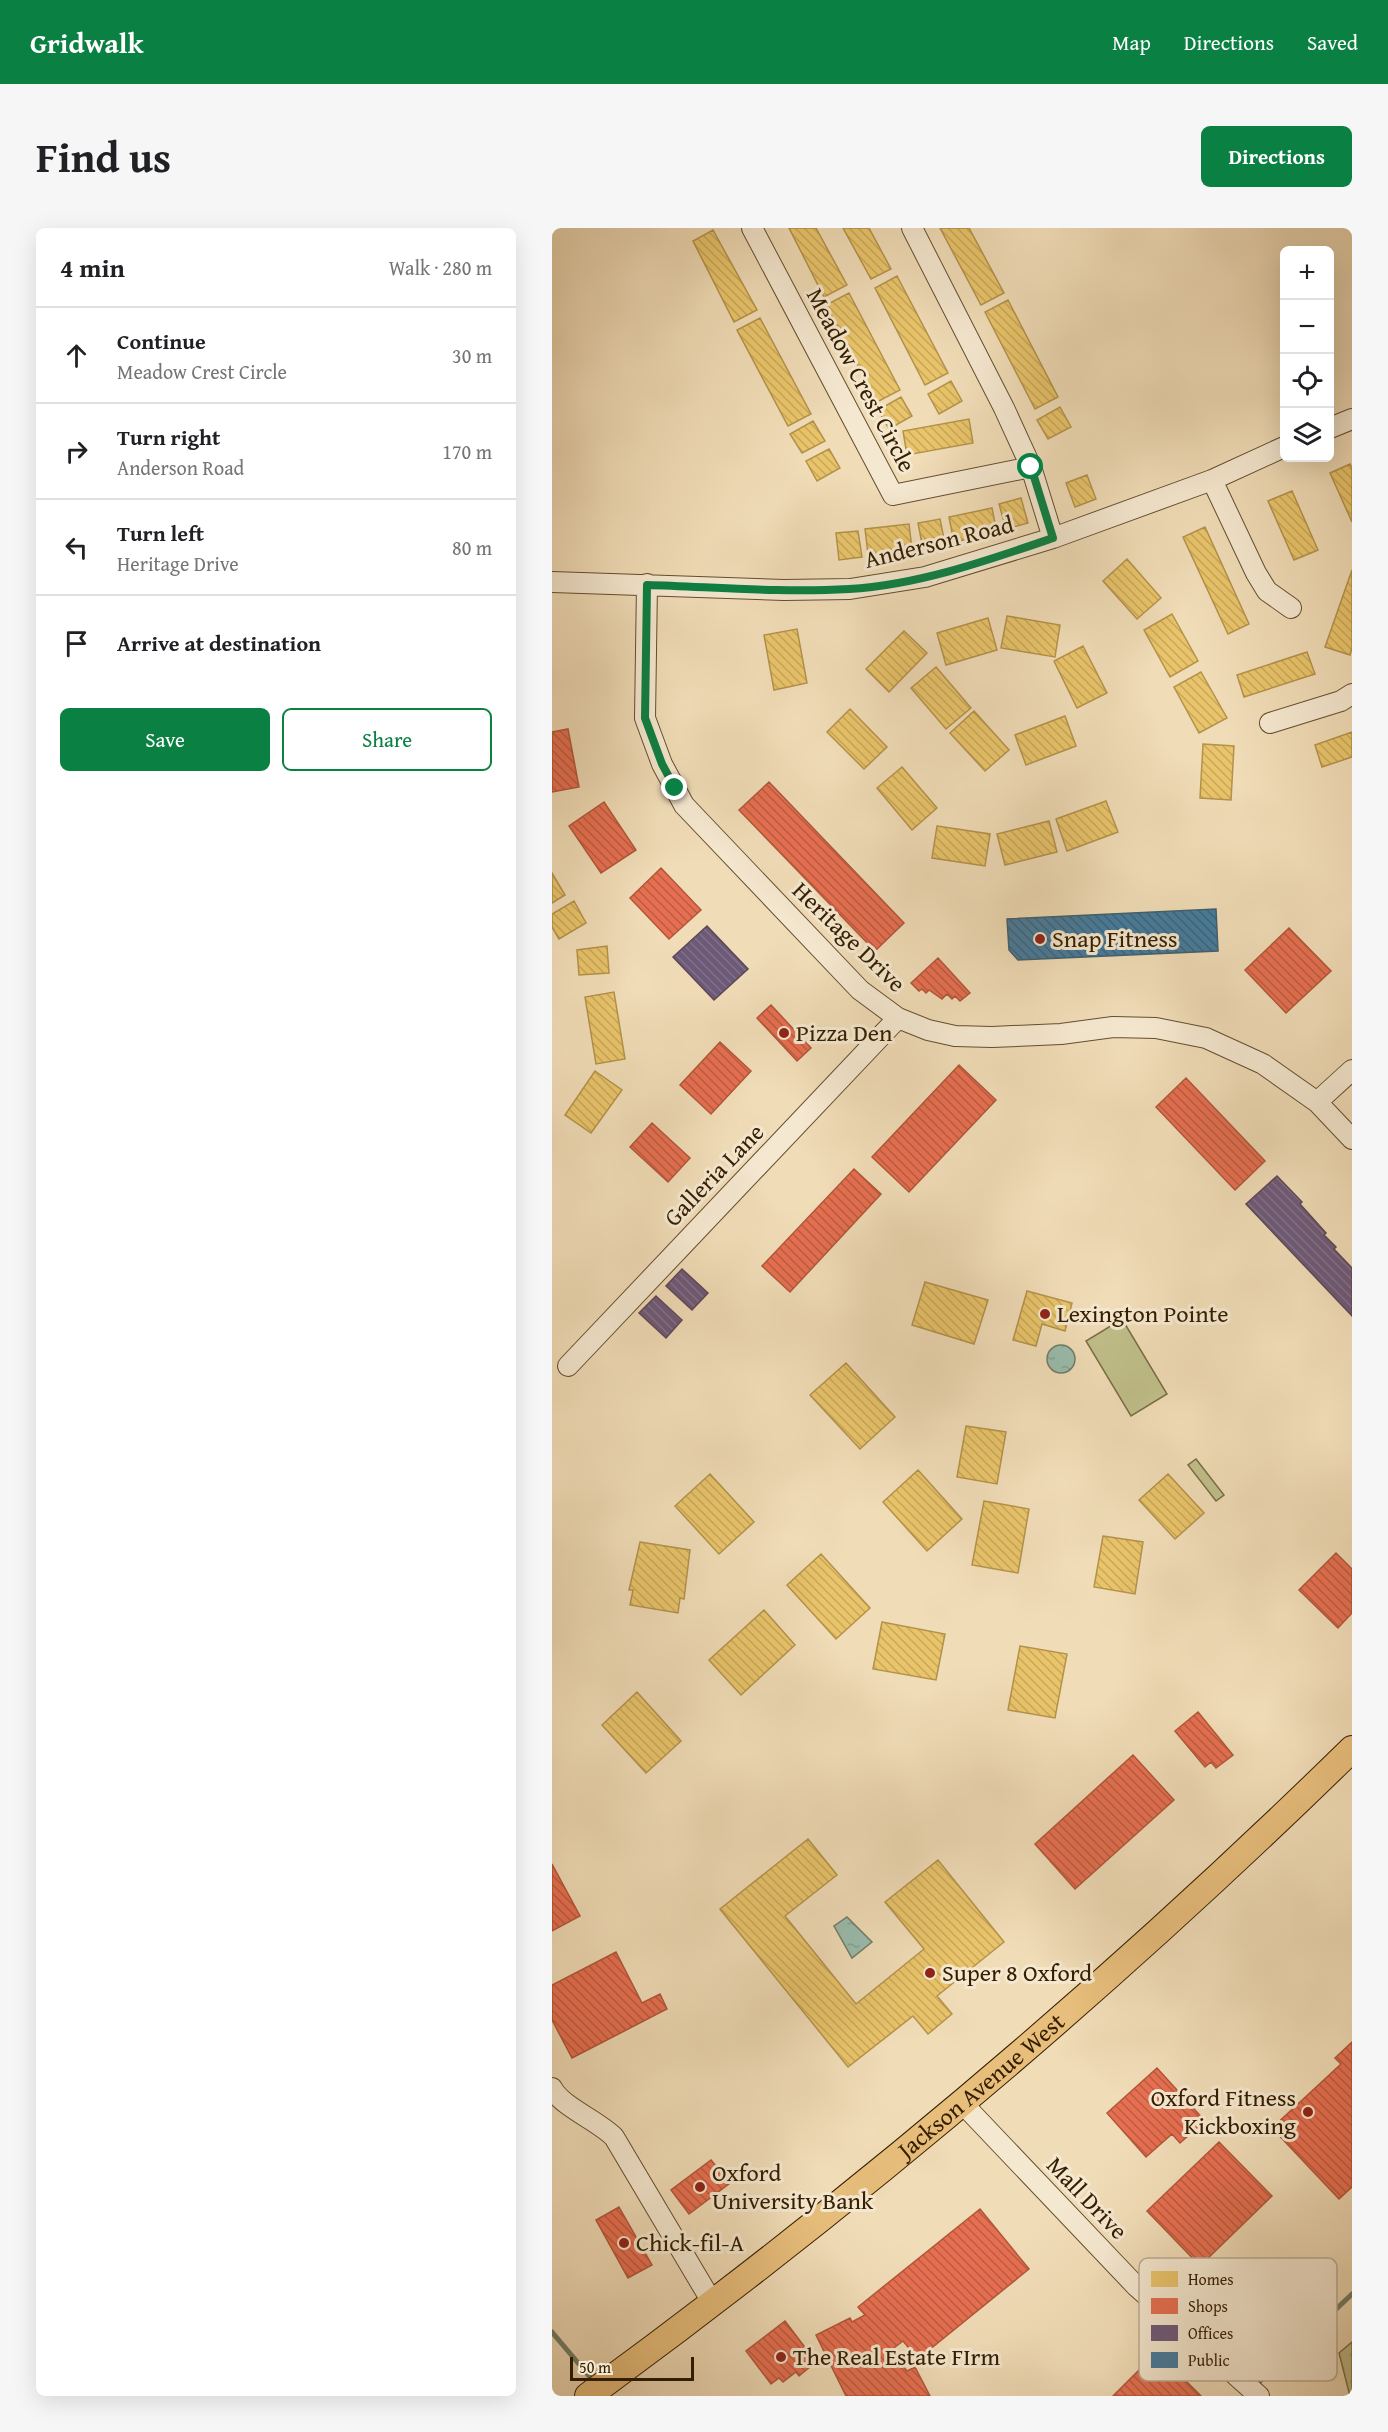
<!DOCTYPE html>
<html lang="en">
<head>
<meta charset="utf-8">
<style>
	body { margin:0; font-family:"Gentium Book Plus",serif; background:#f6f6f6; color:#202124 }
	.controls { position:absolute; right:18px; top:18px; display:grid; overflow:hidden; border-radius:9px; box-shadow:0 6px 24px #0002 }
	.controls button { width:54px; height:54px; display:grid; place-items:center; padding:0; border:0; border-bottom:2px solid #e0e0e0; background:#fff; color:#202124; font:30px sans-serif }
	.scale { position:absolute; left:18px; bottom:15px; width:124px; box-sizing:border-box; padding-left:6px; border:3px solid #341e00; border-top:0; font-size:16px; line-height:21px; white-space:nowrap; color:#341e00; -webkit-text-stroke:4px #f5e8d0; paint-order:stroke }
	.stop { position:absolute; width:18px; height:18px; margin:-14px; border:4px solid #0b8043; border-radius:50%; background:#fff }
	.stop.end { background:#0b8043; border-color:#fff; box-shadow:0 2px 6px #0008 }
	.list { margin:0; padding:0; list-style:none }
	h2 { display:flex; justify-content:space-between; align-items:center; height:78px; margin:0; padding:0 24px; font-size:26px }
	h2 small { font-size:20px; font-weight:400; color:#757577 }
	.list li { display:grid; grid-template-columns:39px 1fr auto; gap:18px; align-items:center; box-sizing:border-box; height:96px; padding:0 24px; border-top:2px solid #e0e0e0 }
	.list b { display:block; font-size:22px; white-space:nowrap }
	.list p { margin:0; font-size:20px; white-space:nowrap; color:#757577 }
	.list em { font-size:20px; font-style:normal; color:#757577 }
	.actions { display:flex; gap:12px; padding:18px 24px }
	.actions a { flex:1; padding:14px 0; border:2px solid #0b8043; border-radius:9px; text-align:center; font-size:21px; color:#0b8043 }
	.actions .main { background:#0b8043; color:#fff }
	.icon { flex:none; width:33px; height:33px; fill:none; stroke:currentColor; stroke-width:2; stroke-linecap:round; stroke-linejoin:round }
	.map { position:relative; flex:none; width:800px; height:2168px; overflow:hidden; border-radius:9px }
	header { display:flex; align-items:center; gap:36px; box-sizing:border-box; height:84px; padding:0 30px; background:#0b8043; color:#fff }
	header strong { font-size:28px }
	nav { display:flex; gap:33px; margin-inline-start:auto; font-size:21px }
	.intro { display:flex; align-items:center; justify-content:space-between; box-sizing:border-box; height:144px; padding:0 36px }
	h1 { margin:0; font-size:42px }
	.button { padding:15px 27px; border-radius:9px; background:#0b8043; color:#fff; font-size:21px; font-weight:700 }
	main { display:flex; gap:36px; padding:0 36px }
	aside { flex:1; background:#fff; border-radius:9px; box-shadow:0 6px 24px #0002 }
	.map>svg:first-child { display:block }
	.green { fill:#c0bf8a; stroke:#7a6e45; stroke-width:1.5 }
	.forest { fill:url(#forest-crowns); stroke:#7a6e45; stroke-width:1.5 }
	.water { fill:url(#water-ripples); stroke:#717d68; stroke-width:1.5 }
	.homes { fill:url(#homes-back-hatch); stroke:#b3924a; stroke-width:1.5 }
	.shops { fill:url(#shops-back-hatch); stroke:#b15739; stroke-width:1.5 }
	.offices { fill:url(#offices-back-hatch); stroke:#5c4755; stroke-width:1.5 }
	.public { fill:url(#public-back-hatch); stroke:#405f6e; stroke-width:1.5 }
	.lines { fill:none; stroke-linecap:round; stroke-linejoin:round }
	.stream { stroke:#717d68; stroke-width:5 }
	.minor-casing { stroke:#634e2e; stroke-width:22 }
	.major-casing { stroke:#341e00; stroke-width:28 }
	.minor { stroke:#f5e8d0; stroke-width:20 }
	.major { stroke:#e8be7c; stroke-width:26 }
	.route { stroke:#0b8043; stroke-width:8 }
	.poi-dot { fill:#8f2418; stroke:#f5e8d0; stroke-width:2 }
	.labels { text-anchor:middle; stroke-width:6; stroke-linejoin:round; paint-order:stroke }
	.street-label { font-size:24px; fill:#341e00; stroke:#f5e8d0 }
	.poi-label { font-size:24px; fill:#341e00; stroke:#f5e8d0; text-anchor:start }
	.key { fill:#f5e8d0; stroke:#bbab92; stroke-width:1.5 }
	.key-label { font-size:16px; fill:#341e00 }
</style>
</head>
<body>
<header>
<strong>Gridwalk</strong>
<nav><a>Map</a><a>Directions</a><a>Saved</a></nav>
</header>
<div class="intro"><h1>Find us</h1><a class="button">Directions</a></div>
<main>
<aside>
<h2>4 min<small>Walk · 280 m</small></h2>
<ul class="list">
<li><svg class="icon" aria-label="ahead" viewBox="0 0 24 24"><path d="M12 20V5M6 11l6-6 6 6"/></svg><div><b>Continue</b><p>Meadow Crest Circle</p></div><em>30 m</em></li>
<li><svg class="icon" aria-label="right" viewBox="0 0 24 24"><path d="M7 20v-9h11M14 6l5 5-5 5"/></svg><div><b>Turn right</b><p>Anderson Road</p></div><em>170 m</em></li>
<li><svg class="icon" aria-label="left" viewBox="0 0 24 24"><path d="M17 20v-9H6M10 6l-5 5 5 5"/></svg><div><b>Turn left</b><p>Heritage Drive</p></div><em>80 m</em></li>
<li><svg class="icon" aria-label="arrive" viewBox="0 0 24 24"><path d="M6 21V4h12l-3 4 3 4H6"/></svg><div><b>Arrive at destination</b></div></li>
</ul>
<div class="actions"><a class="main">Save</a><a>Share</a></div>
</aside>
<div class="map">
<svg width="800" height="2168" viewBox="0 0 800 2168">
	<defs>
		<pattern id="forest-crowns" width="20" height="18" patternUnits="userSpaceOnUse" patternTransform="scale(1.5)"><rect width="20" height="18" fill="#c0bf8a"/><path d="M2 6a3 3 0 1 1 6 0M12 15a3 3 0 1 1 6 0" fill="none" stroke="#a6a475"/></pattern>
		<pattern id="water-ripples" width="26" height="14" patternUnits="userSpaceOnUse" patternTransform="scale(1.5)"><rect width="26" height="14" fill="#9abcae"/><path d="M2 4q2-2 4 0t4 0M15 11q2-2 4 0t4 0" fill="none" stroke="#85a194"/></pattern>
		<pattern id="homes-back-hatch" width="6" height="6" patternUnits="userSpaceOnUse" patternTransform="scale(1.5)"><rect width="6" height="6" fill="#e9c46a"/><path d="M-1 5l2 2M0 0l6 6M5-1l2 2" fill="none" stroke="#c8a85a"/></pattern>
		<pattern id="shops-back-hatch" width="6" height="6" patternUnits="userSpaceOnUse" patternTransform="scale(1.5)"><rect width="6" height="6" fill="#e76f51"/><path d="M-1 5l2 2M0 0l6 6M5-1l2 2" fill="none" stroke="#bc5b41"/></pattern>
		<pattern id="offices-back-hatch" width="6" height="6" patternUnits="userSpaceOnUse" patternTransform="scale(1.5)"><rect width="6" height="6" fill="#6d597a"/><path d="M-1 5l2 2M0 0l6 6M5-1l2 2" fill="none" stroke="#827288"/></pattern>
		<pattern id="public-back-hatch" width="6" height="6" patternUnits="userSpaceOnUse" patternTransform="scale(1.5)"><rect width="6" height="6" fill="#457b9d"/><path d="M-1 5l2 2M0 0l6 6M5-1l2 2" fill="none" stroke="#3a647e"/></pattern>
	</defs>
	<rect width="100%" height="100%" fill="#f0dcb7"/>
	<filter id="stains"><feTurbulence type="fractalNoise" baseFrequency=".00333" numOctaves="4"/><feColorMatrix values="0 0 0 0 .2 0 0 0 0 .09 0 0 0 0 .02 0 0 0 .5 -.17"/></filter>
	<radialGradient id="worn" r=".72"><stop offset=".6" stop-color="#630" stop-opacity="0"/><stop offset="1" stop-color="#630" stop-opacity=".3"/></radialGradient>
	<path class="green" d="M570,1091L615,1166L579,1188L534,1113Z
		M644,1231L672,1267L664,1273L636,1237Z"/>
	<path class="forest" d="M800,2114V2168H798L787,2125Z"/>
	<path class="water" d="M495 1131a14 14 0 1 1 28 0a14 14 0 1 1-28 0Z
		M295,1689L320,1714L300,1730L282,1698Z"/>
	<path class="homes" d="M237,0H264L295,57L272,69Z
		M291,0H317L339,41L319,51Z
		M388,0H417L452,65L429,77Z
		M161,2L205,82L182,94L141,13Z
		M345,48L396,145L373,157L323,60Z
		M297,65L348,162L325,174L274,77Z
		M456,72L506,169L483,181L433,84Z
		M208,90L259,186L236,198L185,102Z
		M399,153L410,173L387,186L376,166Z
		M349,169L360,188L337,201L326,182Z
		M508,179L519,199L496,211L485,192Z
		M417,191L421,215L355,227L351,203Z
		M261,193L273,213L250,225L238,206Z
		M277,221L288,240L265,253L254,233Z
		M798,236L800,240V294L778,245Z
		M535,247L544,271L523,279L514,255Z
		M740,263L766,322L742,332L716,273Z
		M469,270L476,295L454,301L447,276Z
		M440,280L445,305L402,314L397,289Z
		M388,291L393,316L371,321L366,295Z
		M357,296L360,321L316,326L313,301Z
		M653,299L697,396L676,406L631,309Z
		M306,303L310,329L287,332L284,305Z
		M575,331L609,370L585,391L551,353Z
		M800,342V420L798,427L773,419Z
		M620,386L646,433L618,449L592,402Z
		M455,388L508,397L503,429L449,420Z
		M436,390L445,422L394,437L385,405Z
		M245,401L255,455L222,462L212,407Z
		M352,403L375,425L337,464L314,441Z
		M531,418L555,465L525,480L502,433Z
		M755,424L763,446L692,469L685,447Z
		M384,439L419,480L394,501L359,460Z
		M649,444L675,490L647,505L622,459Z
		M298,481L335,519L312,541L275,504Z
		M422,483L457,522L433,543L398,505Z
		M513,488L524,518L474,537L463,507Z
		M800,504V529L770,539L763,517Z
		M651,516L682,518L679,572L648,570Z
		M350,539L385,580L360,602L325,560Z
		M554,573L566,604L515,623L504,591Z
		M497,593L505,624L453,637L445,606Z
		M385,598L438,606L433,638L380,630Z
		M0,645L13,667L0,675Z
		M22,673L34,695L7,711L0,699V686Z
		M55,718L57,745L27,747L25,722Z
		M62,764L73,831L44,836L33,769Z
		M43,843L70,862L39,905L13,887Z
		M373,1054L436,1072L422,1116L360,1097Z
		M475,1063L520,1075L513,1103L490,1096L484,1118L461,1112Z
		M294,1135L343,1189L308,1221L258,1167Z
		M414,1198L454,1204L445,1256L405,1249Z
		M366,1242L410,1291L375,1323L331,1274Z
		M158,1246L202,1294L167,1326L123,1278Z
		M616,1246L652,1285L623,1311L587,1272Z
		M432,1273L477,1281L466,1345L420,1337Z
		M551,1308L591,1314L583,1366L542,1359Z
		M88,1314L138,1322L132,1371L128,1370L126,1385L78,1377L81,1362H77Z
		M269,1326L318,1380L284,1411L235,1357Z
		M212,1382L243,1417L189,1467L157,1432Z
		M330,1394L393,1406L384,1452L321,1441Z
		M468,1418L515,1426L503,1490L456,1482Z
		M85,1464L129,1513L94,1545L50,1497Z
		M256,1611L285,1647L233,1688L304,1776L372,1721L333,1674L386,1632L452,1714L385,1768L400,1786L376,1806L361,1788L296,1839L168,1681Z"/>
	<path class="shops" d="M16,501L27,559L0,564V504Z
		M217,554L352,695L323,723L187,582Z
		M52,574L84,622L49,645L17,598Z
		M109,640L149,682L117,711L78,670Z
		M737,700L779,743L734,785L693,742Z
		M386,730L418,765L408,773L403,768L400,771L395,766L390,771L377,762L374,765L370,761L367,763L359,755Z
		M219,777L259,820L245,833L205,790Z
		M168,814L199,843L159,886L128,857Z
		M407,837L444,872L357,964L320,929Z
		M634,850L713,933L683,962L604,879Z
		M100,895L138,930L116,954L78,919Z
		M302,941L329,966L238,1064L210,1038Z
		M784,1325L800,1341V1385L786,1400L747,1362Z
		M646,1484L681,1527L664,1540L659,1534L653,1539L623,1503Z
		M581,1527L622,1572L523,1661L483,1616Z
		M0,1636L28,1688L0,1703Z
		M64,1724L90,1775L108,1766L115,1781L20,1830L0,1792V1757Z
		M800,1814V1959L787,1971L720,1900L789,1836L783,1830Z
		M605,1840L653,1893L628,1915L620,1906L594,1929L555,1885Z
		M667,1914L720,1968L648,2038L595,1983Z
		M159,1932L178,1955L137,1986L119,1962Z
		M67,1979L100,2037L76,2050L44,1992Z
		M428,1981L477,2041L366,2131L351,2113L338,2123L355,2143L363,2139L378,2168H294L264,2107L298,2090L300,2094L313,2087L306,2079Z
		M233,2093L264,2134L247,2148L244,2144L231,2154L227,2150L219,2156L194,2123Z
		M605,2124L649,2168H561Z"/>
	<path class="offices" d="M155,698L196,741L162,772L121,729Z
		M725,948L750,974L748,976L774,1005L772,1007L784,1019L782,1021L800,1040V1088L694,976Z
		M130,1041L156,1065L140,1082L114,1058Z
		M104,1068L130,1092L114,1110L87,1085Z"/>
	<path class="public" d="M664,681L666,723L466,732L457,722L455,691Z"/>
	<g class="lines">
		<path class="stream" d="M0,2104L43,2155
			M703,2158L800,2066"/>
		<g class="minor-casing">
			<path id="minor" d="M200,0L341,267L479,239
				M360,0L452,180L479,239L501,310
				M778,200L800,191
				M660,252L704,345L715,363L739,380
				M0,354L232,362L298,361L373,349L501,310L660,252L732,219
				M95,356L93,490L110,536L132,577L308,762L346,790L376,802L403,808L440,809L509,806L561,799L604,800L654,810L711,836L765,874L800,911
				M718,495L789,473L800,466
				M765,874L800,842
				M16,1138L346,790
				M0,1860C10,1879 45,1892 62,1909L160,2074
				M411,1876L584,2058L707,2168"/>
		</g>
		<g class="major-casing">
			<g id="major">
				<path id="s1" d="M36,2168C307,1970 560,1756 800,1521"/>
			</g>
		</g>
		<use href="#minor" class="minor"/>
		<use href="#major" class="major"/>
	</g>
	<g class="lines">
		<path class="route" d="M123,560L110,536L93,490L95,357C162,359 230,365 297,361C366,357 437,332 501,310L479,239"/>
	</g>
	<g class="poi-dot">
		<circle cx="488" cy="711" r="6"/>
		<circle cx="232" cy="805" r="6"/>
		<circle cx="493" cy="1086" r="6"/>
		<circle cx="378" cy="1745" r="6"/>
		<circle cx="756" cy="1884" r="6"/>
		<circle cx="148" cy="1959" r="6"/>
		<circle cx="72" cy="2015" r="6"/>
		<circle cx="229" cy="2129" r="6"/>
	</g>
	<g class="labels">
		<g class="street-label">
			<text transform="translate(309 152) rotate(62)" y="8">Meadow Crest Circle</text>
			<text transform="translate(387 314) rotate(-14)" y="8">Anderson Road</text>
			<text transform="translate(297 709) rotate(44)" y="8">Heritage Drive</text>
			<text transform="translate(162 947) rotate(-46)" y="8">Galleria Lane</text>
			<text dy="8" stroke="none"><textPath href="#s1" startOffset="501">Jackson Avenue West</textPath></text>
			<text transform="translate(535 1970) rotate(46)" y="8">Mall Drive</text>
		</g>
		<g class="poi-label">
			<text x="500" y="719">Snap Fitness</text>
			<text x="244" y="813">Pizza Den</text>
			<text x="505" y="1094">Lexington Pointe</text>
			<text x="390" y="1753">Super 8 Oxford</text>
			<text x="744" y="1878" text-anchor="end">Oxford Fitness<tspan x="744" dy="28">Kickboxing</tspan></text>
			<text x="160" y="1953">Oxford<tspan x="160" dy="28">University Bank</tspan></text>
			<text x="84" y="2023">Chick-fil-A</text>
			<text x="241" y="2137">The Real Estate FIrm</text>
		</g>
	</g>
	<rect x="587" y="2030" width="198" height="123" rx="9" class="key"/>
	<rect x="599" y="2043" width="27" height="16" fill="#e9c46a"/>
	<rect x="599" y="2070" width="27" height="16" fill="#e76f51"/>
	<rect x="599" y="2097" width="27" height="16" fill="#6d597a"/>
	<rect x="599" y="2124" width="27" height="16" fill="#457b9d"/>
	<g class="key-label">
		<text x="636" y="2057">Homes</text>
		<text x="636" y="2084">Shops</text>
		<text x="636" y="2111">Offices</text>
		<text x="636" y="2138">Public</text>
	</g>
	<rect width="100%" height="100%" filter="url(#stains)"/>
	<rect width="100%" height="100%" fill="url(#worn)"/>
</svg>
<div class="controls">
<button>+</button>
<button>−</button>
<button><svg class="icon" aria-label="locate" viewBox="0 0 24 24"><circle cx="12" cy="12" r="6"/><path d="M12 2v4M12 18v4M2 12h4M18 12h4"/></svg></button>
<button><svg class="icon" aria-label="layers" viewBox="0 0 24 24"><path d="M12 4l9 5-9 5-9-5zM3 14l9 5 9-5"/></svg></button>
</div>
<div class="scale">50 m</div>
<div class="stop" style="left:479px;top:239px"></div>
<div class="stop end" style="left:123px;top:560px"></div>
</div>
</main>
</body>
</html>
